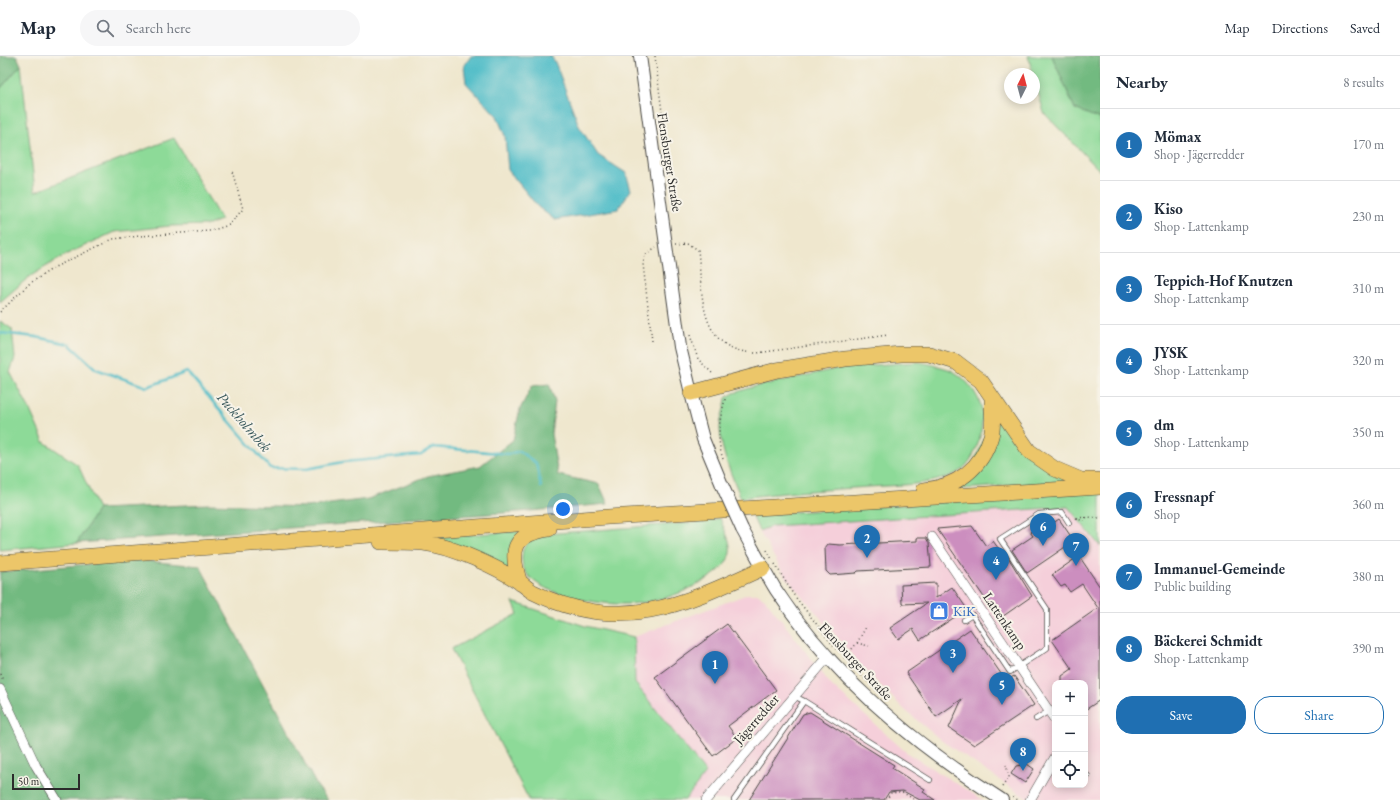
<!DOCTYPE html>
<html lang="en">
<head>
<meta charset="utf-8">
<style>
	body { margin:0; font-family:"EB Garamond",serif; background:#f6f6f7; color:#1f2937 }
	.controls { position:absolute; right:12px; bottom:12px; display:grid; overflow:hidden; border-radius:8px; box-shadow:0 2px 10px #0003 }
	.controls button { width:36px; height:36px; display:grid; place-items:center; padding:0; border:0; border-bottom:1px solid #e0e1e3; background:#fff; color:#1f2937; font:20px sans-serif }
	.compass { position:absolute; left:1004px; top:12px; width:36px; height:36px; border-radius:50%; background:#fff; box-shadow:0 2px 10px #0003; rotate:6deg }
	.scale { position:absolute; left:12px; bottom:10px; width:68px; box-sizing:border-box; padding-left:4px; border:2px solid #2b2b2b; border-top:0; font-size:11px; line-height:14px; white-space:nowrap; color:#2b2b2b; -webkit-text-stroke:3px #f7f3e8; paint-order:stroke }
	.you { position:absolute; left:563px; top:453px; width:14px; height:14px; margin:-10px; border:3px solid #fff; border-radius:50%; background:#1a73e8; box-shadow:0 0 0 6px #1a73e833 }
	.badge { display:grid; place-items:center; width:26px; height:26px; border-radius:50%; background:#1f6fb2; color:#fff; font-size:13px; font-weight:700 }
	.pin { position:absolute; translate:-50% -33px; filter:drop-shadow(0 1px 2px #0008) }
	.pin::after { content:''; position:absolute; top:21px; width:14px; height:12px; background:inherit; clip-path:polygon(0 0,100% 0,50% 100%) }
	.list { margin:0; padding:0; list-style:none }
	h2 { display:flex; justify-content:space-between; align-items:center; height:52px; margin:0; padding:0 16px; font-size:17px }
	h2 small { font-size:13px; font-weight:400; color:#747a83 }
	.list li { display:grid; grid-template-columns:26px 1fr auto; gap:12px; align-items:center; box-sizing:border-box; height:72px; padding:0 16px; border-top:1px solid #e0e1e3 }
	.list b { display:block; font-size:15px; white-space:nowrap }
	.list p { margin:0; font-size:13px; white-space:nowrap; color:#747a83 }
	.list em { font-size:13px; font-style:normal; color:#747a83 }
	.actions { display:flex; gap:8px; padding:12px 16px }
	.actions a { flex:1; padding:9px 0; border:1px solid #1f6fb2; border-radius:16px; text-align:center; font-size:14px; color:#1f6fb2 }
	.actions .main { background:#1f6fb2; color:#fff }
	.icon { flex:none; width:22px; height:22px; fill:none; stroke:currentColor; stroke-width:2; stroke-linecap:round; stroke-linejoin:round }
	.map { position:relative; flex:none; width:1100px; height:744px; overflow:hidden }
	header { display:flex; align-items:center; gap:24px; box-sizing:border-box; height:56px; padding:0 20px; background:#fff; border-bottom:1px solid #e0e1e3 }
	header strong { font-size:19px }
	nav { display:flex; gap:22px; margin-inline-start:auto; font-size:14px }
	.search { width:280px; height:36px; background:#f6f6f7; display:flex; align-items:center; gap:10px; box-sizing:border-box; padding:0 14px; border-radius:22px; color:#747a83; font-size:15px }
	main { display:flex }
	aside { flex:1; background:#fff }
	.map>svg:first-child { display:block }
	.built { fill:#f5cfda; fill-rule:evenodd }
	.green { fill:#8dda98; stroke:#5c8262 }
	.forest { fill:#72ba80; stroke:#4e7256 }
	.water { fill:#4ebcc7; stroke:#3c7479 }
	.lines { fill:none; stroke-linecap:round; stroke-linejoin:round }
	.stream { stroke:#4ebcc7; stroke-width:2.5 }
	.building { fill:#cc8ebf }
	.service-casing { stroke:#484743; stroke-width:6 }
	.minor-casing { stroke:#484743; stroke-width:10 }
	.tertiary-casing { stroke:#484743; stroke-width:14 }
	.primary-casing { stroke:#484743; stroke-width:16 }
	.path { stroke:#484743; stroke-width:1.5; stroke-dasharray:1 3; stroke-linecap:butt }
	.service { stroke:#fff; stroke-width:4.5 }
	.minor { stroke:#fff; stroke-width:9 }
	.tertiary { stroke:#fff; stroke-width:12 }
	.primary { stroke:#ecc669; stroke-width:15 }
	.tertiary-bridge-casing { stroke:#484743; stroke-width:14; stroke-linecap:butt }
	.tertiary-bridge { stroke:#fff; stroke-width:12 }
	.labels { text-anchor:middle; stroke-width:4; stroke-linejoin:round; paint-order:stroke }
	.street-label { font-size:14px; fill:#2b2b2b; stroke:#f7f3e8 }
	.shop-label { font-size:14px; fill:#366cbe; stroke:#f7f3e8; text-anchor:start }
	.water-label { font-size:15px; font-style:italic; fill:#36565a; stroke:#f7f3e8 }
</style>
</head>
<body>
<header>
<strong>Map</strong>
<div class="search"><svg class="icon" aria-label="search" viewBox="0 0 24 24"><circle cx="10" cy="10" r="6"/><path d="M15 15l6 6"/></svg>Search here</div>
<nav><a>Map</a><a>Directions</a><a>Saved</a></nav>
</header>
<main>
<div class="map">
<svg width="1100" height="744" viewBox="0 0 1100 744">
	<rect width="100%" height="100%" fill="#f7f3e8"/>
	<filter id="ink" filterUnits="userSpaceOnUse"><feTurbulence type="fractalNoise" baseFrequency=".025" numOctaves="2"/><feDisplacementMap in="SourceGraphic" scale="8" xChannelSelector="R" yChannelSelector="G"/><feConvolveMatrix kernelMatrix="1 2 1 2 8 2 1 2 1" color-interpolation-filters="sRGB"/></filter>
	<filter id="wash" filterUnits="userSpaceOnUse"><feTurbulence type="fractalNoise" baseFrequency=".012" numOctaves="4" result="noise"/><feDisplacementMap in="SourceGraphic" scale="16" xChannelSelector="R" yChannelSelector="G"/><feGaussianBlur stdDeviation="0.9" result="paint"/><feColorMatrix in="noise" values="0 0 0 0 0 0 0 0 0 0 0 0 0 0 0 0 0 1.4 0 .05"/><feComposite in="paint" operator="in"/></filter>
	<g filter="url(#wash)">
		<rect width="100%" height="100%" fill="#efe7ce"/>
		<path class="built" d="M1068,451L1100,490V744H1029L942,685L906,655L863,612L785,520L759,475L771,470ZM1055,627H1085V729H1055Z
			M748,538H757L765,543L832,630L907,697L983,744H685L706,717L635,627L634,581Z"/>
		<path class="green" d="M1028,0H1052L1075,53L1100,63V115L1044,57Z
			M21,9L35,136L174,82L221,164L209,169L170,170L114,176L65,199L29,221L0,246V33Z
			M0,265L12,273L15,302L10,316L29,352L44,386L78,409L98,453L77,487L0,494Z
			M919,306C929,308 939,310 948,313C964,319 979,338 982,354C984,375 976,408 955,418C929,430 896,429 868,431C826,434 783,436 741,442C732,420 721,397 720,373C720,362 725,353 726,342L734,337L753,331L845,311Z
			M995,360L1071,425L949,434L966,423Z
			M1100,435V490L1068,451L772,470L759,475L752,459Z
			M720,462C723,471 729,481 730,490C733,509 710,522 696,529C673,542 644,549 617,548C593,547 522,537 522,504C522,485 529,486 545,478L702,466Z
			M519,475L511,516L435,482L441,481Z
			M513,546L585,570L634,581L635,627L706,717L685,744H529L451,593L518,558Z"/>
		<path class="forest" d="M0,0H17L21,9L0,33Z
			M1052,0H1100V63L1075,53Z
			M549,328L555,345L551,378L558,419L599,428L608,448L530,455L77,487L98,453L209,448L307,451L368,443L428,420L480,410L513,384L520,353L532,330Z
			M136,504L200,510L317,730L328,744H0V516Z"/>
		<path class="water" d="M471,0H551L555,6L579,70L598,99L626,117L631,134L618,153L555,164L538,151L508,114L505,80L497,60L466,27L464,10Z"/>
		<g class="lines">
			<path class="stream" d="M0,277L36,281L69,288L96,313L147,331L187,316L270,412L306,413L343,406L421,399L434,391L509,398L519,395L536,407L541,431"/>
		</g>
		<g id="blocks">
			<path class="building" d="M1059,463L1074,485L1027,517L1012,494L1033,480L1030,476L1040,469L1043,474Z
				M972,470L986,490L993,485L1004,500L1006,498L1032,540L999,563L937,473Z
				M917,482H926L929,487L931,511L858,515L856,517L830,519L826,515L825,492L828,488L840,489L917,485Z
				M1079,500L1100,531V644L1085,654V627H1062V620L1072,613L1052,584L1098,552L1082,528L1070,536L1065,529L1061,531L1052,519Z
				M936,527V542L952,531L967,553L920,584L913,573L898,583L890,572L927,547L902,548L901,529Z
				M727,568L776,634L728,670L737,682L713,700L655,621Z
				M970,573L1006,625L1014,620L1034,649L974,689L949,672L962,643L936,661L906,617Z
				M810,656L894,709L892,712L925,733L923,736L935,744H920L903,735L889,736L884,744H749L803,658Z
				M1027,708L1034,713L1025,727L1011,718L1016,710Z"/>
		</g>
	</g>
	<g filter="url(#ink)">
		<use href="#blocks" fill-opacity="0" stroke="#484743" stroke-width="1"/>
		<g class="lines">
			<g class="service-casing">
				<path id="service" d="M964,564L972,559L1010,616L1047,592V553L1000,483L1039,458L1062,456L1069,467
					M804,645L930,724
					M1036,663L1049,655
					M1085,717L1088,720
					M734,744L804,645L794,640"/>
			</g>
			<g class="minor-casing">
				<path id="minor" d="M932,481L1055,664
					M0,633L36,710L57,744
					M706,744L828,601
					M1030,744L1055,701"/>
			</g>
			<g class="tertiary-casing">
				<path id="tertiary" d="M640,0L680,291L691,337L703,383L722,429
					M742,473C753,493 764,514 776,534C833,621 915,689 1002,744"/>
			</g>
			<g class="primary-casing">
				<path id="primary" d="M691,337L777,314L845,303L901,298H929L956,306L981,325L1029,395L1055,413L1081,424H1097
					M924,434C957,431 982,412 991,380C994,370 992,355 992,344
					M381,486C395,486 409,486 423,487C452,490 497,511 521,527C525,530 528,533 533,536C619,579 683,549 763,512
					M0,507L608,461L1100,431
					M520,527C509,494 513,478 549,473"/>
			</g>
			<path class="path" d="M655,0L667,96L666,105
				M676,188L688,187L698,194C703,238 697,296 757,297L888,279
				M0,256L29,228L55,211L113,183L140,180L210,175L229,169L243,153L232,115
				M690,279L698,303L714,319
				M652,285L643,208L645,199L656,191
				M723,403C716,383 719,364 725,344L724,340
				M1076,462L1083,465L1087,461L1100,462
				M1077,462L1087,461
				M767,494L772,503
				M775,508L793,538L836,593
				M857,587L869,590
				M844,602L857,587L866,571
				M850,608L883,641
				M0,618L3,624
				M1002,731L1009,721L1006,709
				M1013,741L1018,744
				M886,744L891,737L902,736L915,744"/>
			<use href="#service" class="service"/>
			<use href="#minor" class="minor"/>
			<use href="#tertiary" class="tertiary"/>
			<use href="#primary" class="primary"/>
			<g class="tertiary-bridge-casing">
				<path id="tertiary-bridge" d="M722,429L742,473"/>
			</g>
			<use href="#tertiary-bridge" class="tertiary-bridge"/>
		</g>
	</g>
	<defs>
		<g id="shop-square" transform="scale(1)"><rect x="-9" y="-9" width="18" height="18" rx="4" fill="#3f7fe0" stroke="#f7f3e8"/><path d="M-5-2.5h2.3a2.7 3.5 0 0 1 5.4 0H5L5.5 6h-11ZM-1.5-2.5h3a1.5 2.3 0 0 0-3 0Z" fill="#fff"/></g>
	</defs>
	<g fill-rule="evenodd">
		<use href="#shop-square" x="939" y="555"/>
	</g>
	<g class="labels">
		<g class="street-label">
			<text transform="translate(670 106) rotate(81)" y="5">Flensburger Straße</text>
			<text transform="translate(1005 565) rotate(56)" y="5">Lattenkamp</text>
			<text transform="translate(856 605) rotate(47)" y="5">Flensburger Straße</text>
			<text transform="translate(756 663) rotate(-49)" y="5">Jägerredder</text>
		</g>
		<g class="shop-label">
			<text x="953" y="560">KiK</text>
		</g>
		<g class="water-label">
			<text transform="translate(244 366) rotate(49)" y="5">Puckholmbek</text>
		</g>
	</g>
</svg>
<div class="controls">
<button>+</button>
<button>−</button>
<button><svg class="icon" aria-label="locate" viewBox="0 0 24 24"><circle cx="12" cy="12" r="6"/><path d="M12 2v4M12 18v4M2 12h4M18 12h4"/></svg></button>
</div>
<svg class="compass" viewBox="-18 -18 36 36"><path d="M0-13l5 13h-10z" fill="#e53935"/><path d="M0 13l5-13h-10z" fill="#747a83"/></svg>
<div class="scale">50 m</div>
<div class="you"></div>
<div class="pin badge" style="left:715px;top:628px">1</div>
<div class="pin badge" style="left:867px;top:502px">2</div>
<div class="pin badge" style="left:953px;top:617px">3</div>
<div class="pin badge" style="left:996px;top:524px">4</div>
<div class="pin badge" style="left:1002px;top:649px">5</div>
<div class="pin badge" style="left:1043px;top:490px">6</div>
<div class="pin badge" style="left:1076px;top:510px">7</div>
<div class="pin badge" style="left:1023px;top:715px">8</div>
</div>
<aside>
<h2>Nearby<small>8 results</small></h2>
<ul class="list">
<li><span class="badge">1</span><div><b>Mömax</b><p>Shop · Jägerredder</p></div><em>170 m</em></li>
<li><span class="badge">2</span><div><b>Kiso</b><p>Shop · Lattenkamp</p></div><em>230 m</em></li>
<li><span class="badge">3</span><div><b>Teppich-Hof Knutzen</b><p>Shop · Lattenkamp</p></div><em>310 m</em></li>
<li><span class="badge">4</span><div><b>JYSK</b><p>Shop · Lattenkamp</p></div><em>320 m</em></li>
<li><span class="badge">5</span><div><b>dm</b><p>Shop · Lattenkamp</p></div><em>350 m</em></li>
<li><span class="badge">6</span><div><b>Fressnapf</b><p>Shop</p></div><em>360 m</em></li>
<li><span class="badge">7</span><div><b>Immanuel-Gemeinde</b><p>Public building</p></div><em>380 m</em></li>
<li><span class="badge">8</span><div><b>Bäckerei Schmidt</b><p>Shop · Lattenkamp</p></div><em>390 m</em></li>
</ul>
<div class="actions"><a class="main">Save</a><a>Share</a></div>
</aside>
</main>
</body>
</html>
